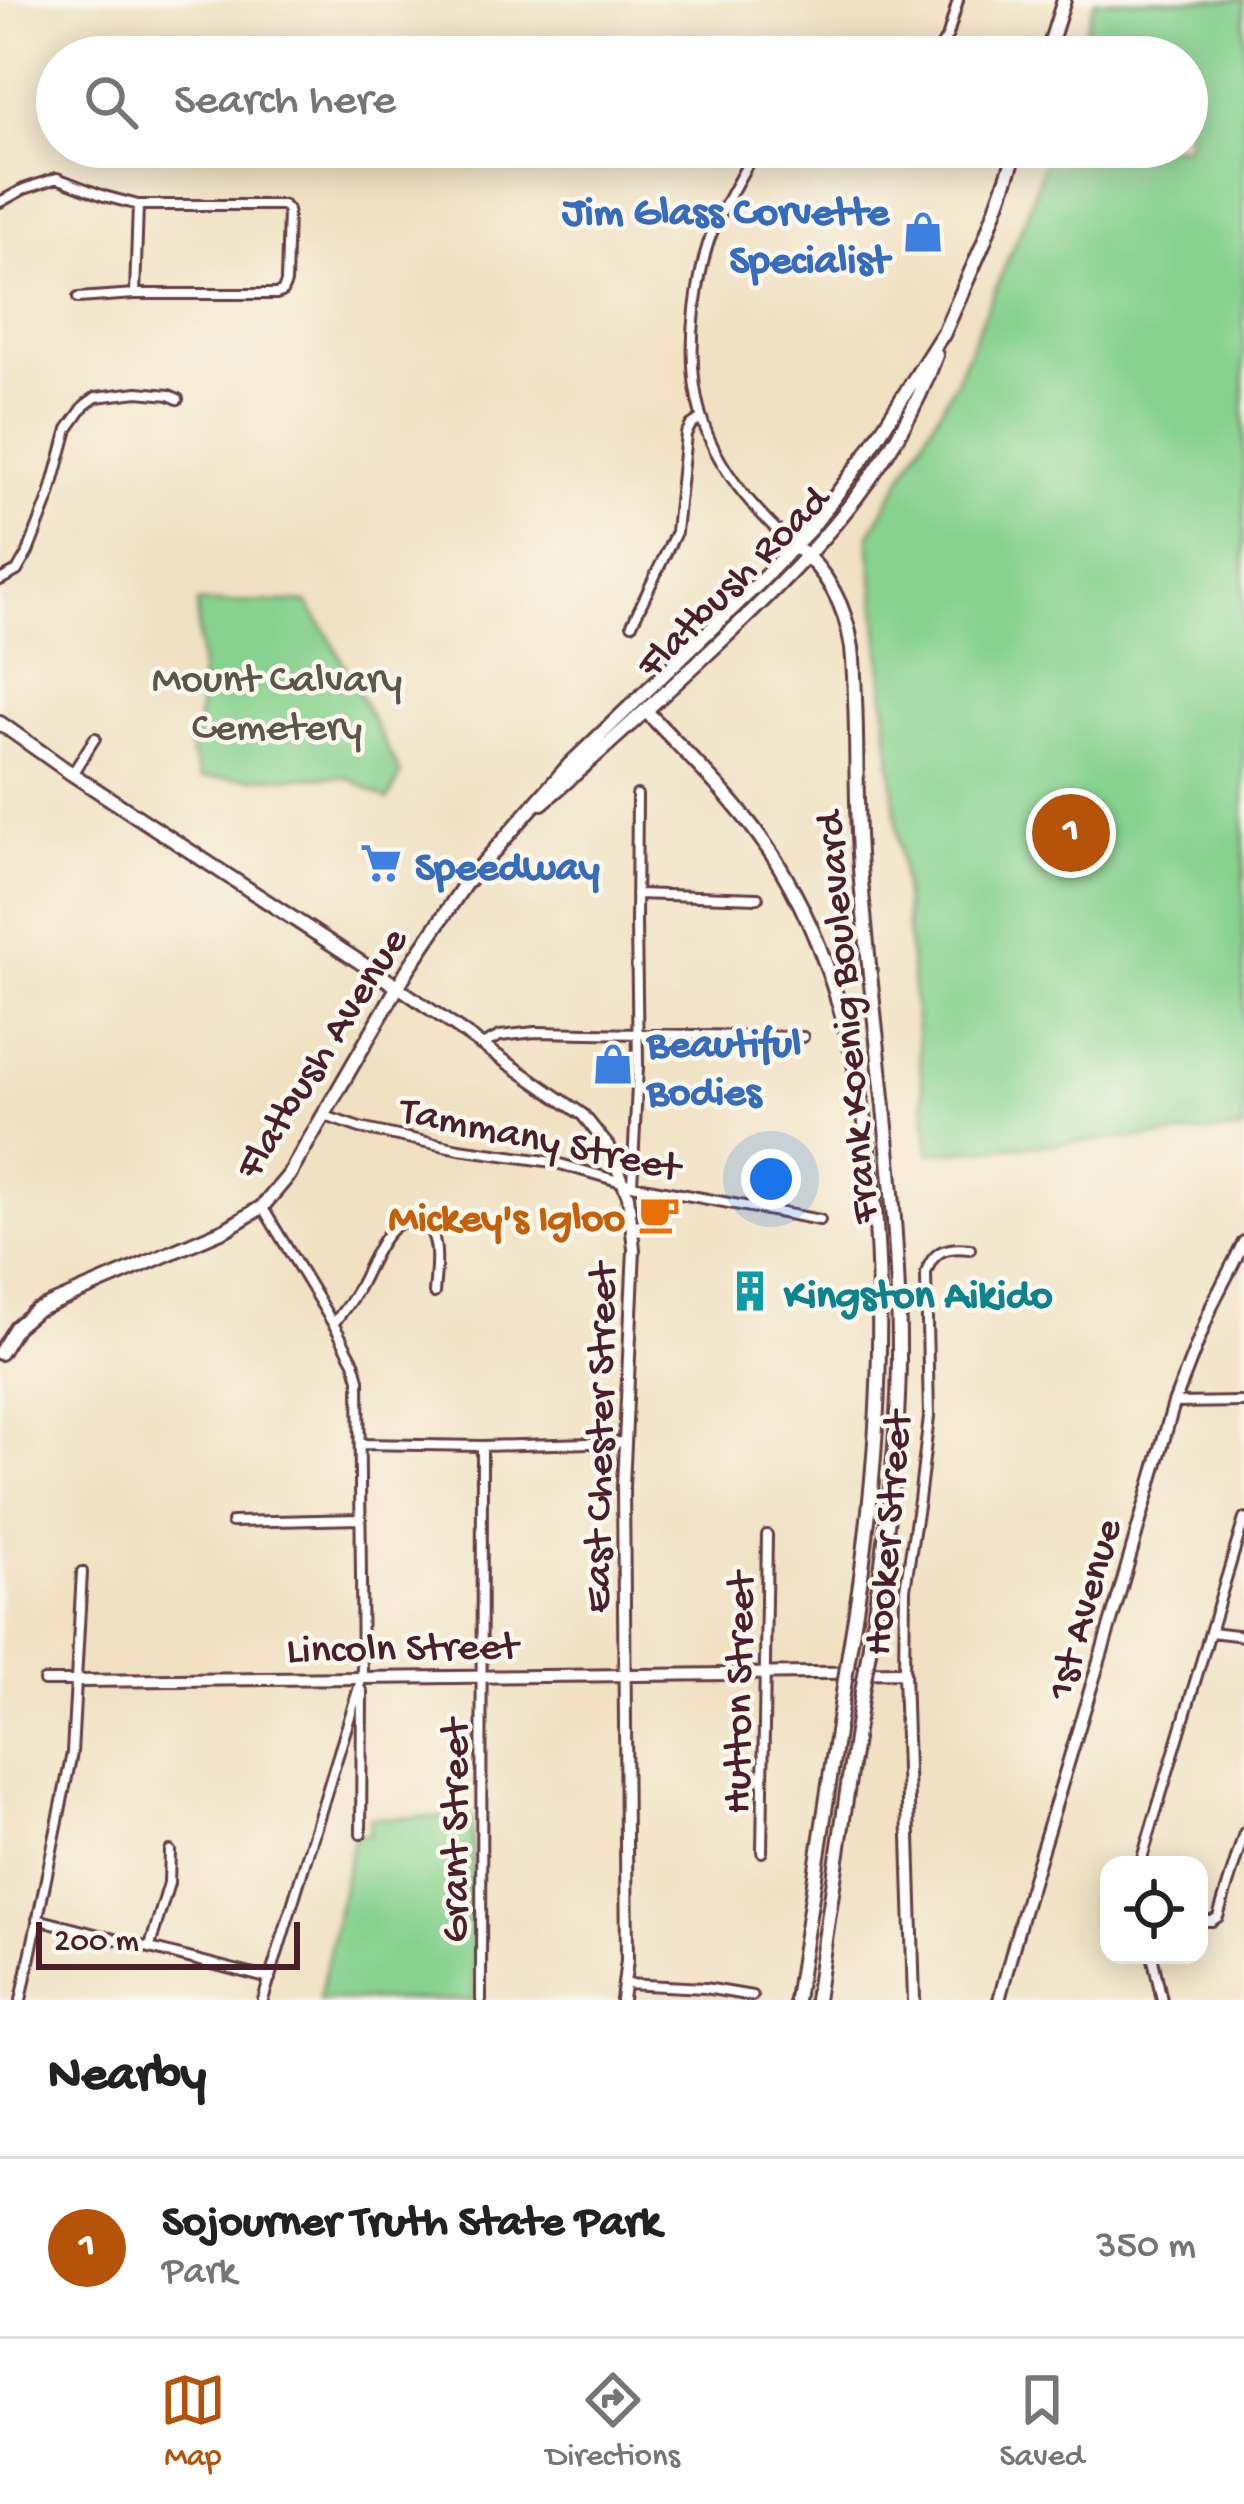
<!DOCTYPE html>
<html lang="en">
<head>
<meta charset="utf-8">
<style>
	body { margin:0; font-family:"Gochi Hand",sans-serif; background:#f6f6f6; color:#222 }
	.controls { position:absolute; right:36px; bottom:36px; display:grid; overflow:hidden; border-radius:24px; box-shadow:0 6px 30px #0003 }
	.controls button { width:108px; height:108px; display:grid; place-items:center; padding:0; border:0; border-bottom:3px solid #e0e0e0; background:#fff; color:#222; font:60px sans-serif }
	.scale { position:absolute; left:36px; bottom:30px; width:264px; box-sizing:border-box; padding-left:12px; border:6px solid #4a1f2b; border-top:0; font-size:33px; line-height:42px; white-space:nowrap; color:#4a1f2b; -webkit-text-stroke:9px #fbf7ec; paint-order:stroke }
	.you { position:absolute; left:771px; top:1179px; width:42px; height:42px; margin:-30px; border:9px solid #fff; border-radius:50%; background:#1a73e8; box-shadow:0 0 0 18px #1a73e833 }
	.badge { display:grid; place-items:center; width:78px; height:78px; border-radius:50%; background:#b45309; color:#fff; font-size:39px; font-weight:700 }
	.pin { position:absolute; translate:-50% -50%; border:6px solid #fff; box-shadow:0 3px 12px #0006 }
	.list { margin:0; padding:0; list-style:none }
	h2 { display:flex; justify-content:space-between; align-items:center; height:156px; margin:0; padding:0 48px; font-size:51px }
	h2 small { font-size:39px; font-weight:400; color:#767676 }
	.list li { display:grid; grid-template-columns:78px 1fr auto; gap:36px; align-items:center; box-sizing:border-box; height:180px; padding:0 48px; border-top:3px solid #e0e0e0 }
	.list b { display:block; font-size:45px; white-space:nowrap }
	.list p { margin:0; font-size:39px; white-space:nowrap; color:#767676 }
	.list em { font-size:39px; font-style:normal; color:#767676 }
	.icon { flex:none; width:66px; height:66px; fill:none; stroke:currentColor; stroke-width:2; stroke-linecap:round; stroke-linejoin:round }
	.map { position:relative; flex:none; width:1244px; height:2000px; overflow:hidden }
	.search { position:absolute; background:#fff; box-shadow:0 6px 30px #0003; left:36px; right:36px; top:36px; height:132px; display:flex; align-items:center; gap:30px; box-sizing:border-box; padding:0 42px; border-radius:66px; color:#767676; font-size:45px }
	.sheet { height:336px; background:#fff }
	nav { display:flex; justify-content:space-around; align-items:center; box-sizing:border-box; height:168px; border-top:3px solid #e0e0e0; background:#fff; font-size:33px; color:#767676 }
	nav a { display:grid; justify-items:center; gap:6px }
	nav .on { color:#b45309 }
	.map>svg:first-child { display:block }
	.green { fill:#87d28f; stroke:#68785d; stroke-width:3 }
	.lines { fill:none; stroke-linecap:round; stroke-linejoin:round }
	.street-casing { stroke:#633c42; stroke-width:14 }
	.secondary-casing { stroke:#633c42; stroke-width:16 }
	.primary-casing { stroke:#633c42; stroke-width:18 }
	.street { stroke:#fff; stroke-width:8 }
	.secondary { stroke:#fff; stroke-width:10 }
	.primary { stroke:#fff; stroke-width:12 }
	.primary-bridge-casing { stroke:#633c42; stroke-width:18; stroke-linecap:butt }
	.primary-bridge { stroke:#fff; stroke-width:12 }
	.labels { text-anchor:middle; stroke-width:9; stroke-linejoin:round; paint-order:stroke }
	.shop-label { font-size:42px; font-weight:bold; fill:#366cbe; stroke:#fbf7ec; text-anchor:start }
	.street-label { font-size:42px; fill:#4a1f2b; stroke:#fbf7ec }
	.park-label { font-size:42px; fill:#5c5549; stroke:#fbf7ec }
	.food-label { font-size:42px; font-weight:bold; fill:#c56008; stroke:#fbf7ec; text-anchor:end }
	.culture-label { font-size:42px; font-weight:bold; fill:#0d838f; stroke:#fbf7ec; text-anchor:start }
</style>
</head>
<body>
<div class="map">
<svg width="1244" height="2000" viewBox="0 0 1244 2000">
	<rect width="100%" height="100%" fill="#fbf7ec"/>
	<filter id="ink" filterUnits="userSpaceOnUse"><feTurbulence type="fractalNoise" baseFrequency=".00833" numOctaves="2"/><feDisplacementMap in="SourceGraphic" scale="24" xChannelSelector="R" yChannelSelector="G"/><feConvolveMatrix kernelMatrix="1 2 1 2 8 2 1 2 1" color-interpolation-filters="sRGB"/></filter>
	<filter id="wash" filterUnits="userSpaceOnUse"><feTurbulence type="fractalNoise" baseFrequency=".004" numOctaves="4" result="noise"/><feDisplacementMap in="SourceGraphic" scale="48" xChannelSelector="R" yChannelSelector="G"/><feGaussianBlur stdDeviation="2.7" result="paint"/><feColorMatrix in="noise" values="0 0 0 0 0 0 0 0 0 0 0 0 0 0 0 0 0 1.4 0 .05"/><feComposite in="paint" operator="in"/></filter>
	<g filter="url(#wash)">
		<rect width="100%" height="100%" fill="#f0e1c2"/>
		<path class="green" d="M1095,0H1244V1130L929,1153L869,536L955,383L1026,217L1049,147H1187V57H1077Z
			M307,602L331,640L401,775L388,800L346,777L200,778L190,748C208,710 198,645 197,603Z
			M472,1817L474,2000H319L354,1835H369L370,1818Z"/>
	</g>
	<g filter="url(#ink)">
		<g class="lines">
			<g class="street-casing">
				<path id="street" d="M935,57L948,35L958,0
					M757,147C741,177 722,206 710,238C702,261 698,285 695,310C686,389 700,446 754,506C767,520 779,534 794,545
					M0,202L24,189L57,178L104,196L138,205H283L288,210L286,283L282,292L276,294H135L78,298
					M135,294L138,205
					M0,580L17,571L28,552L50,495L68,429L85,405L96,397L138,392L169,395L178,399
					M632,624L676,532L686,434L691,425L700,419
					M72,774L95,738
					M636,894L758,898
					M484,1044L500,1036L535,1032L803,1037
					M325,1116L360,1128L459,1149L553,1162L632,1185L820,1220
					M632,1185L638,1067L636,922L637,795
					M263,1208L338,1332L354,1362L359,1379L362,1677L263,2000
					M333,1324C341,1314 349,1304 355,1293C372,1266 383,1216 421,1218C442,1237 436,1266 434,1293
					M1174,1403L1244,1402
					M361,1444L482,1446L624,1442
					M232,1522L361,1519
					M1211,1632L1244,1636
					M904,1672L905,1589L919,1500L929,1417L926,1274C932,1250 948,1246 970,1249
					M44,1681H77
					M361,1834L362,1691
					M762,1852L767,1535
					M1140,1865L1244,1519
					M37,1919L270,1979
					M1199,1921H1212L1218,1917L1244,1833
					M150,1946L169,1883L170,1851
					M1152,1955L1162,2000
					M625,1984L705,1988L752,1996
					M21,2000L72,1753L82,1572
					M481,2000L482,1446"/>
			</g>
			<g class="secondary-casing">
				<path id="secondary" d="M398,987L583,1115L608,1146L628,1196L634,1249L623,1486L627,1960L622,2000
					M77,1681L904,1672L914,2000
					M999,2000L1023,1912L1116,1605L1174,1403L1213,1303L1244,1242"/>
			</g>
			<g class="primary-casing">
				<path id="primary" d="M1046,57L1064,0
					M943,335L984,242L1018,147
					M795,546C828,571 846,608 852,648C859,721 854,795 860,868C873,1032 900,1196 899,1360C898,1458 884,1555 869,1651
					M646,711C693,761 746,809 781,869C907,1082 890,1417 849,1653
					M0,723L72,774L398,987
					M542,803C597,755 651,706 705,656C798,569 892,478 936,355
					M0,1353L16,1327L35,1311L226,1229L262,1207L289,1175L408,969L465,884L570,764L757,585L812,527L866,455L944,332
					M796,2000L843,1693
					M816,2000L862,1692"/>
			</g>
			<use href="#street" class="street"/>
			<use href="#secondary" class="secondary"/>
			<use href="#primary" class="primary"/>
			<g class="primary-bridge-casing">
				<path id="primary-bridge" d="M862,1692L869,1651
					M843,1693L849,1653"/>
			</g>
			<use href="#primary-bridge" class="primary-bridge"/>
		</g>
	</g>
	<defs>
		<g id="shop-bare" transform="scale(3.24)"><path d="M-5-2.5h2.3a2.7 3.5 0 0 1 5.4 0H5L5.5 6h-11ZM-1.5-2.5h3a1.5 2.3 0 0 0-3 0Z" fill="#3f7fe0" stroke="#fbf7ec" stroke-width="2.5" paint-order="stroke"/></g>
		<g id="supermarket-bare" transform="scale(3.24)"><path d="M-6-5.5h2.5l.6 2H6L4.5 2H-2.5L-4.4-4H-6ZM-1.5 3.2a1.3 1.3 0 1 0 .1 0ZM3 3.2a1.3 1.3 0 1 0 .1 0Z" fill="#3f7fe0" stroke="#fbf7ec" stroke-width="2.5" paint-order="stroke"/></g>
		<g id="cafe-bare" transform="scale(3.24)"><path d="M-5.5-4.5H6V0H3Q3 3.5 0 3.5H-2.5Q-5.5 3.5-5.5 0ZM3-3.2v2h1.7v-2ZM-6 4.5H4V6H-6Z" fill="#e8710a" stroke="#fbf7ec" stroke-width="2.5" paint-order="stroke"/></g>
		<g id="building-bare" transform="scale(3.24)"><path d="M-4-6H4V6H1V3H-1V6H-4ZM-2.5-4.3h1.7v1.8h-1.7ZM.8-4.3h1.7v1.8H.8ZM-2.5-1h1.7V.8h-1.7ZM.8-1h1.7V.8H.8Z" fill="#0f9aa8" stroke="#fbf7ec" stroke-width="2.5" paint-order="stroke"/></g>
	</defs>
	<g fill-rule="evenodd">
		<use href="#shop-bare" x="923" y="232"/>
		<use href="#supermarket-bare" x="381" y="863"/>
		<use href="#shop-bare" x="613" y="1064"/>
		<use href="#cafe-bare" x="659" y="1214"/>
		<use href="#building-bare" x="750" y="1291"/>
	</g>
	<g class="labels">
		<g class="shop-label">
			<text x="889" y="223" text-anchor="end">Jim Glass Corvette<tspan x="889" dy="48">Specialist</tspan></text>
			<text x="415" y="878">Speedway</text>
			<text x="647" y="1055">Beautiful<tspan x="647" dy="48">Bodies</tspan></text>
		</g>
		<g class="street-label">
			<text transform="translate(730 579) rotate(-45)" y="15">Flatbush Road</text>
			<text transform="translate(843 1018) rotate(-95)" y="15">Frank Koenig Boulevard</text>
			<text transform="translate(318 1051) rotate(-58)" y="15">Flatbush Avenue</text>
			<text transform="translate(541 1135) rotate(12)" y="15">Tammany Street</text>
			<text transform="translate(596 1438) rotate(-89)" y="15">East Chester Street</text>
			<text transform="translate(884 1533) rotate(-85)" y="15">Hooker Street</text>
			<text transform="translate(1080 1608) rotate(-74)" y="15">1st Avenue</text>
			<text transform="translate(402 1644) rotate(-1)" y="15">Lincoln Street</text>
			<text transform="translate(735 1693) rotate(-89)" y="15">Hutton Street</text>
			<text transform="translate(451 1831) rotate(-90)" y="15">Grant Street</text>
		</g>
		<g class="park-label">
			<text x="277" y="690">Mount Calvary<tspan x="277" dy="48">Cemetery</tspan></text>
		</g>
		<g class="food-label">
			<text x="625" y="1229">Mickey's Igloo</text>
		</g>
		<g class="culture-label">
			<text x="784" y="1306">Kingston Aikido</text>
		</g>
	</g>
</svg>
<div class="controls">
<button><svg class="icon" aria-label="locate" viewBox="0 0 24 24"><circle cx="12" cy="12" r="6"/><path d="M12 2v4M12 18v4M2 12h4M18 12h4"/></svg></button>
</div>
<div class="scale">200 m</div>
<div class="you"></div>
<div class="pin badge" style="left:1071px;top:833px">1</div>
<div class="search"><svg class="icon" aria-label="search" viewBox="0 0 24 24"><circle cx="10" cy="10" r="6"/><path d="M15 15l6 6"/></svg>Search here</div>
</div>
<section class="sheet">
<h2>Nearby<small></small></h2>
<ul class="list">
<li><span class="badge">1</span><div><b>Sojourner Truth State Park</b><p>Park</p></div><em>350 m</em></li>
</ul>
</section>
<nav>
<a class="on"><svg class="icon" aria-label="map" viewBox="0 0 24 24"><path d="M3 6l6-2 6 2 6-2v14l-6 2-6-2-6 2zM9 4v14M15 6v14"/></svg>Map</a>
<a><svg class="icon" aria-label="directions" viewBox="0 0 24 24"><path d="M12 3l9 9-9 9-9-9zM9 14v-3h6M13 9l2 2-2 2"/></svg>Directions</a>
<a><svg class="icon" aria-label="saved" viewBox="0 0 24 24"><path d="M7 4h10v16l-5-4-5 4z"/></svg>Saved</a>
</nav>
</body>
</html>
